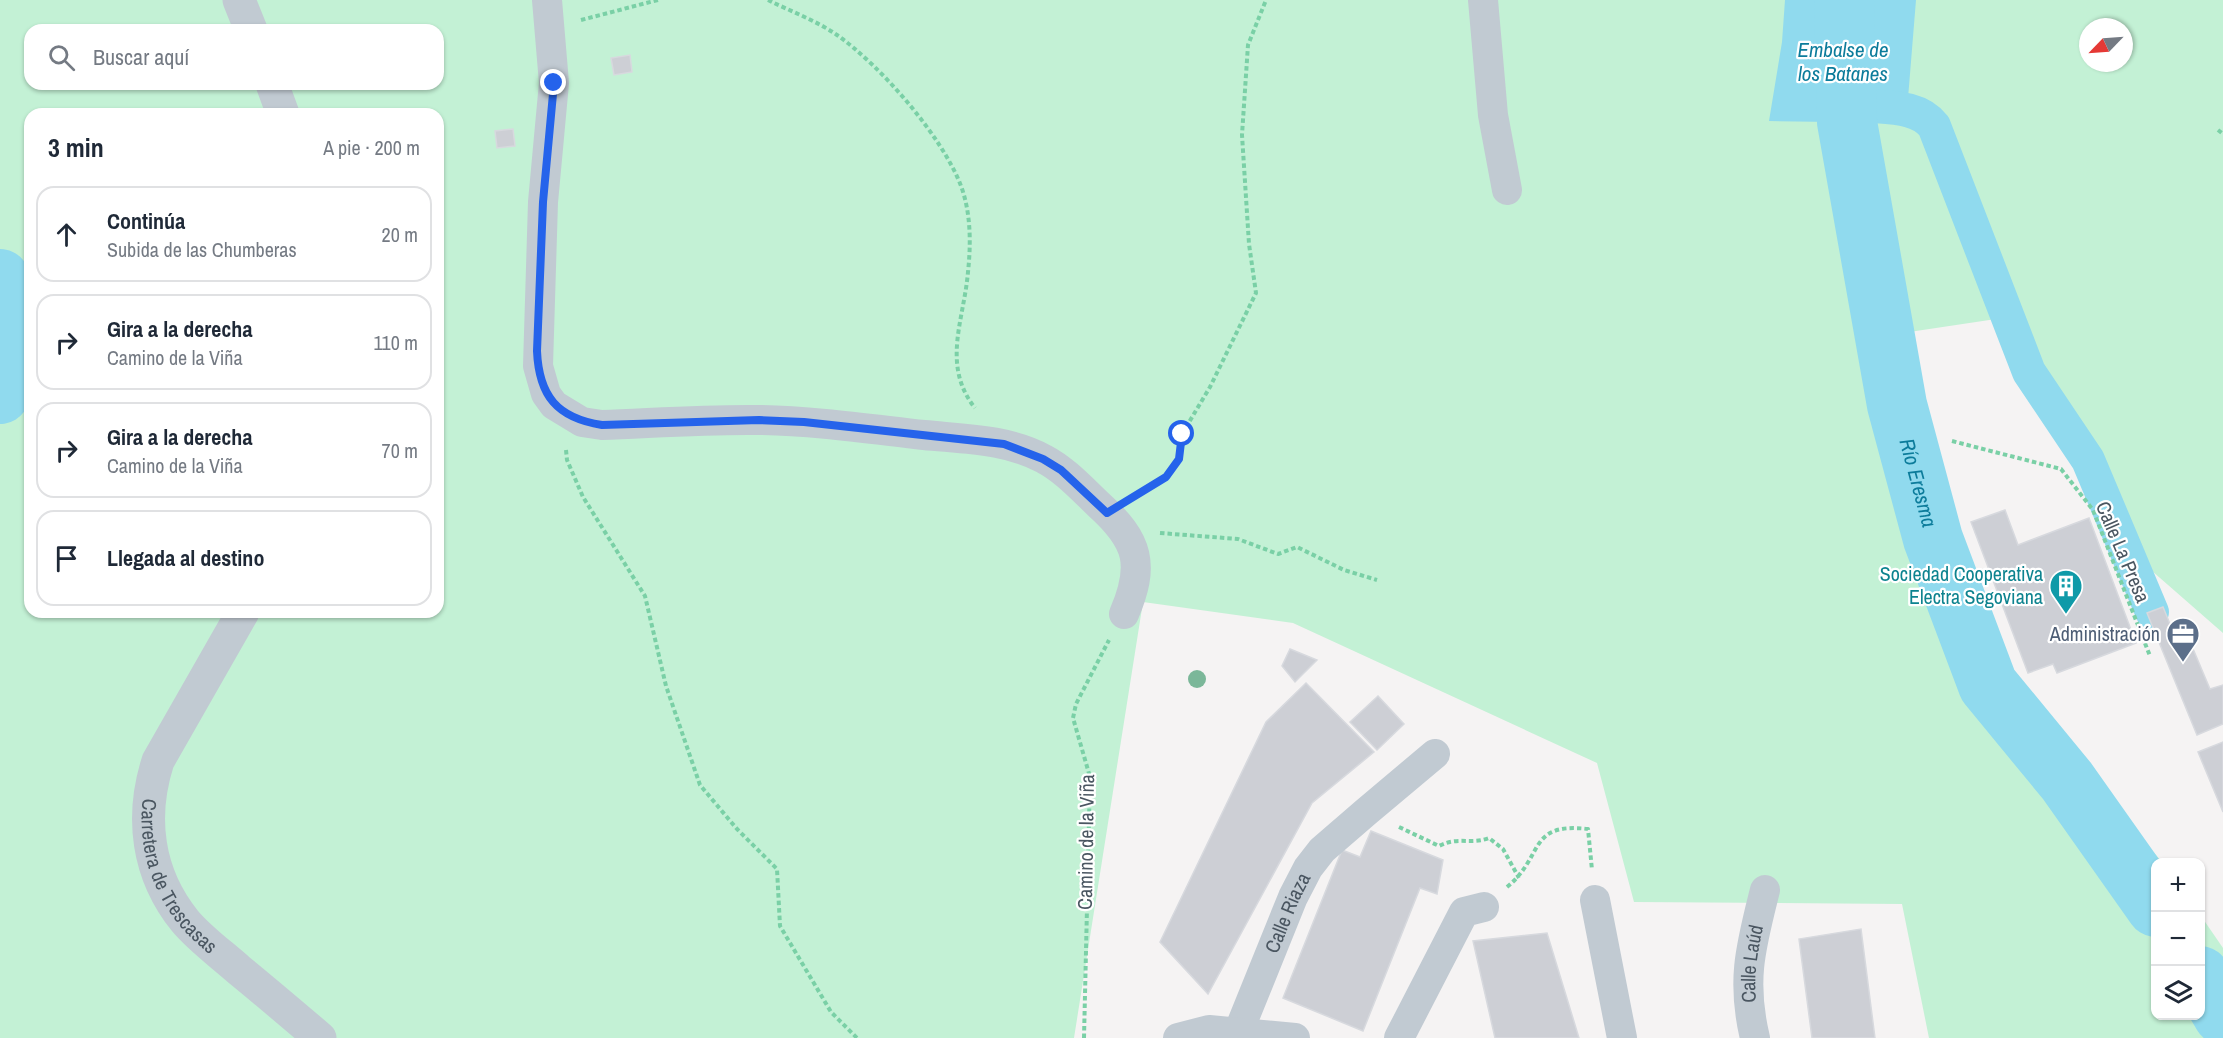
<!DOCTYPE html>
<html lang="es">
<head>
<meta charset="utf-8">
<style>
	body { margin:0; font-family:"Archivo Narrow",sans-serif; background:#f6f6f7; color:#1f2937 }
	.controls { position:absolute; right:18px; bottom:18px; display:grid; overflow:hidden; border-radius:12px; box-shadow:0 2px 4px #0004 }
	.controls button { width:54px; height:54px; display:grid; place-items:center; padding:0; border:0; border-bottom:2px solid #e0e1e3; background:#fff; color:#1f2937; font:30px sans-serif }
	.compass { position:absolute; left:2079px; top:18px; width:54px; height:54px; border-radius:50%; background:#fff; box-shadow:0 2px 4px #0004; rotate:245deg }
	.stop { position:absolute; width:18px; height:18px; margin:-14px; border:4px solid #2563eb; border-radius:50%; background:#fff }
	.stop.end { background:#2563eb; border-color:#fff; box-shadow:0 2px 6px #0008 }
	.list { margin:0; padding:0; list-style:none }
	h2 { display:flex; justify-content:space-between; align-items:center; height:78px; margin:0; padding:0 24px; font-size:26px }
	h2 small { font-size:20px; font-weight:400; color:#747a83 }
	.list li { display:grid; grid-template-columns:39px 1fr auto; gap:18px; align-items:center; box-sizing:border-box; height:96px; margin:0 12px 12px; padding:0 12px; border:2px solid #e0e1e3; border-radius:18px }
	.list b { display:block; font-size:22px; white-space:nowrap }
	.list p { margin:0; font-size:20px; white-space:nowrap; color:#747a83 }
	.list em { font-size:20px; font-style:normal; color:#747a83 }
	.icon { flex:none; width:33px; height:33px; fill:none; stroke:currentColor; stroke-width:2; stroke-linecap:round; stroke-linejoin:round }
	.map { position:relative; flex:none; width:2223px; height:1038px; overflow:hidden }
	.search { position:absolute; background:#fff; box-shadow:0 2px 4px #0004; left:24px; top:24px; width:420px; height:66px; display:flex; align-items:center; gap:15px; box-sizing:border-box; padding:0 21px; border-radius:18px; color:#747a83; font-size:22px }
	.panel { position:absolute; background:#fff; box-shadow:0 2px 4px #0004; left:24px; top:108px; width:420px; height:510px; border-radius:18px }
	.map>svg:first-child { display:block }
	.green { fill:#c3f1d5; fill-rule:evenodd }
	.water { fill:#90daee }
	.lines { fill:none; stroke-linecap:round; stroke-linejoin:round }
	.canal { stroke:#90daee; stroke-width:34 }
	.river { stroke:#90daee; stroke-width:60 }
	.building { fill:#cdcfd5; stroke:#d7d9de; stroke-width:1.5 }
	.path { stroke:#7ad0a6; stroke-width:4; stroke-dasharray:4.5 3; stroke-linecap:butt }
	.minor { stroke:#c1cad2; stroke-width:30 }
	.tertiary { stroke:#c1cad2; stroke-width:33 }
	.tree { fill:#7bb799 }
	.route { stroke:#2563eb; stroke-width:8 }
	.labels { text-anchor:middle; stroke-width:4.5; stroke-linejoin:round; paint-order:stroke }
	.street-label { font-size:20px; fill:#4a5661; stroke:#fff }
	.culture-label { font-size:20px; fill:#0d838f; stroke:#fff; text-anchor:end }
	.service-label { font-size:20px; fill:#4e5e75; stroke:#fff; text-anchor:end }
	.water-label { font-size:21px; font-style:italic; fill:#0c7c9b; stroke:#fff }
</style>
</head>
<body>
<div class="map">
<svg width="2223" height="1038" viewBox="0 0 2223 1038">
	<rect width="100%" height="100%" fill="#f5f3f3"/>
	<path class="green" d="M0,0H2223V633L2144,564L2072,449L2021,382L1996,319L1896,334L1904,390L1923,466L1957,565L1976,607L2010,664L2022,699L2034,696L2111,802L2162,862H2156V1016H2200L2201,916L2223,948V1038H1929L1902,904L1634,902L1597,763L1293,623L1143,602L1074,1038H0ZM2088,27H2124V63H2088ZM30,30H438V84H30ZM30,114H438V612H30Z"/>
	<path class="water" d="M1785,0H1916L1906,123L1769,121L1782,42Z"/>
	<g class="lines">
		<path class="canal" d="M1861,105C1886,108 1918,105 1934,126L2029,372L2088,460L2152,612"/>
		<g class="river">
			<path id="s1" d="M1844,0L1847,122L1897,405L1933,539L1988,685L2067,781L2156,907"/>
			<path d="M0,279C12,323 11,350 0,394"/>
			<path d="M2200,976L2223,1015"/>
		</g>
	</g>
	<path class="building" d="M630,55L632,72L614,75L611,58Z
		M513,129L515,146L497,148L495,131Z
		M2005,510L2018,545L2089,518L2136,643L2057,673L2053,664L2028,673L1971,522Z
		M2163,607L2177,641L2188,637L2210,689L2223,685V724L2197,735L2147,613Z
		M1290,649L1317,660L1295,682L1282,666Z
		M1306,683L1374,752L1312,803L1208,994L1160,942L1266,722Z
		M1378,696L1404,724L1377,750L1350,722Z
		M2223,742V812L2198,752Z
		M1371,831L1443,860L1437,894L1420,888L1363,1031L1283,998L1342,850L1360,857Z
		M1861,929L1875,1038H1812L1799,939Z
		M1547,933L1579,1038H1495L1473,941Z"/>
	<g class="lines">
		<path class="path" d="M768,0C790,11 817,21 837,35C881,66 942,136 961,186C971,213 971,244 968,272C964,320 941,365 975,408
			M581,20L658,0
			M2218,130L2223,134
			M1952,441L2061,469L2093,510L2150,656
			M566,450L567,460L583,497L645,596L666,686L700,785L737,829L777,869L780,926L831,1012L857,1038
			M1136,495L1166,477L1179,459L1182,434L1210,387L1256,293L1249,244L1242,135L1248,45L1266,0
			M1160,533L1238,539L1278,554L1297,547L1344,570L1377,580
			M1399,827L1439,846C1458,836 1470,845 1489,838L1503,849L1519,878
			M1507,887C1545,856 1527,822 1588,829L1592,870
			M1084,1038L1090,777L1073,718L1076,704L1109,640"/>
		<g class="minor">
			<path d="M547,0L554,83L543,202L538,366L546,394L554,405L582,422L602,425C655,423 708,419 761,420C816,421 870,429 924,435C963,439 1008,439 1044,459C1065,470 1082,489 1099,505C1139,541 1145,565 1124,614"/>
			<path d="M1483,0L1493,115L1507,190"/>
			<path d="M1595,900L1622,1038"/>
			<path id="s2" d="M1238,1033L1293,897L1308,868L1322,850L1366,812L1435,754"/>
			<path d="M1178,1038L1209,1030L1295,1038"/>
			<path d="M1399,1038L1464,912L1484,907"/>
			<path id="s3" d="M1755,1038C1741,980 1751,946 1765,890"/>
		</g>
		<g class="tertiary">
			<path d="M239,0L251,30"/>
			<path d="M272,84L283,114"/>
			<path id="s4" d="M243,612L158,761C140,817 147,874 185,921C200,939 221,954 239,970C266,992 293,1015 320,1038"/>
		</g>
	</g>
	<circle class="tree" cx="1197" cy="679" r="9"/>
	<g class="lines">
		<path class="route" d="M554,83L543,202L537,351C539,396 557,418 602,425L759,420L804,422L1004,444L1043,459L1061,470L1107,513L1166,477L1179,459L1182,434"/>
	</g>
	<defs>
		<g id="building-pin" transform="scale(1.725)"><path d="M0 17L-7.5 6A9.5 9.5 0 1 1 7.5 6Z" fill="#0f9aa8" stroke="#fff"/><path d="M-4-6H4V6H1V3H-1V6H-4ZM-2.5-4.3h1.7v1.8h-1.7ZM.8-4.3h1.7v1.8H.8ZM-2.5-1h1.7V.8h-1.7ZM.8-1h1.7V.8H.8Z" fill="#fff"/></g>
		<g id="office-pin" transform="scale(1.725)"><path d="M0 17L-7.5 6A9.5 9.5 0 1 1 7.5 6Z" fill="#5c6f8a" stroke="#fff"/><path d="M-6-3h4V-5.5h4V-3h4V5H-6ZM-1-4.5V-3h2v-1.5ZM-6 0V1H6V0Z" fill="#fff"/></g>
	</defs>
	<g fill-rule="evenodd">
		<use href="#building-pin" x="2066" y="586"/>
		<use href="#office-pin" x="2183" y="634"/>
	</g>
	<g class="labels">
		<g class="street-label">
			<text transform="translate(2123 552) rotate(67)" y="7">Calle La Presa</text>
			<text transform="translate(1086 842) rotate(-89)" y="7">Camino de la Viña</text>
			<text dy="7" stroke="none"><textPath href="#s4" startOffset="296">Carretera de Trescasas</textPath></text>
			<text dy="7" stroke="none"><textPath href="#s2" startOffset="130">Calle Riaza</textPath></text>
			<text dy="7" stroke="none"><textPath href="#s3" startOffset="75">Calle Laúd</textPath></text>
		</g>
		<g class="culture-label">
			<text x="2043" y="581">Sociedad Cooperativa<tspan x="2043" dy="23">Electra Segoviana</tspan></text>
		</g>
		<g class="service-label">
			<text x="2160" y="641">Administración</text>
		</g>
		<g class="water-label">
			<text x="1843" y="57">Embalse de<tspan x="1843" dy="24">los Batanes</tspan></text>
			<text dy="7" stroke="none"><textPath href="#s1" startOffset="490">Río Eresma</textPath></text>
		</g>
	</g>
</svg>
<div class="controls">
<button>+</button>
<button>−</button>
<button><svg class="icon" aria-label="layers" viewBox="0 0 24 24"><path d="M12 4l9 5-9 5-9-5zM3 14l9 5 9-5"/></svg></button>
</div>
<svg class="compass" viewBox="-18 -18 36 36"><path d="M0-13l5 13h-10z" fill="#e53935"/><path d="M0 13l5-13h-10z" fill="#747a83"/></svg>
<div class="stop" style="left:1182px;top:434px"></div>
<div class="stop end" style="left:554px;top:83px"></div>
<div class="search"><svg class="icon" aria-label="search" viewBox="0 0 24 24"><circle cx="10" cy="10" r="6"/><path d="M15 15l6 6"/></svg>Buscar aquí</div>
<section class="panel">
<h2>3 min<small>A pie · 200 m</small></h2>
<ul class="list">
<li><svg class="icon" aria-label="ahead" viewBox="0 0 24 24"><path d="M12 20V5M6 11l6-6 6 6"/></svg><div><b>Continúa</b><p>Subida de las Chumberas</p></div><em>20 m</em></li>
<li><svg class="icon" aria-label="right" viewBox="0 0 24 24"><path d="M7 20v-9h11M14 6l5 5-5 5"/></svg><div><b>Gira a la derecha</b><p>Camino de la Viña</p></div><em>110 m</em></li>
<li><svg class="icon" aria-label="right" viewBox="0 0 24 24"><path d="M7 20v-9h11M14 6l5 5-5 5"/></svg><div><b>Gira a la derecha</b><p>Camino de la Viña</p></div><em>70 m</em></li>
<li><svg class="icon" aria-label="arrive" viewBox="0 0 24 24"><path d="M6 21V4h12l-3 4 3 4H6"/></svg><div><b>Llegada al destino</b></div></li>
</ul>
</section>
</div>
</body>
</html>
